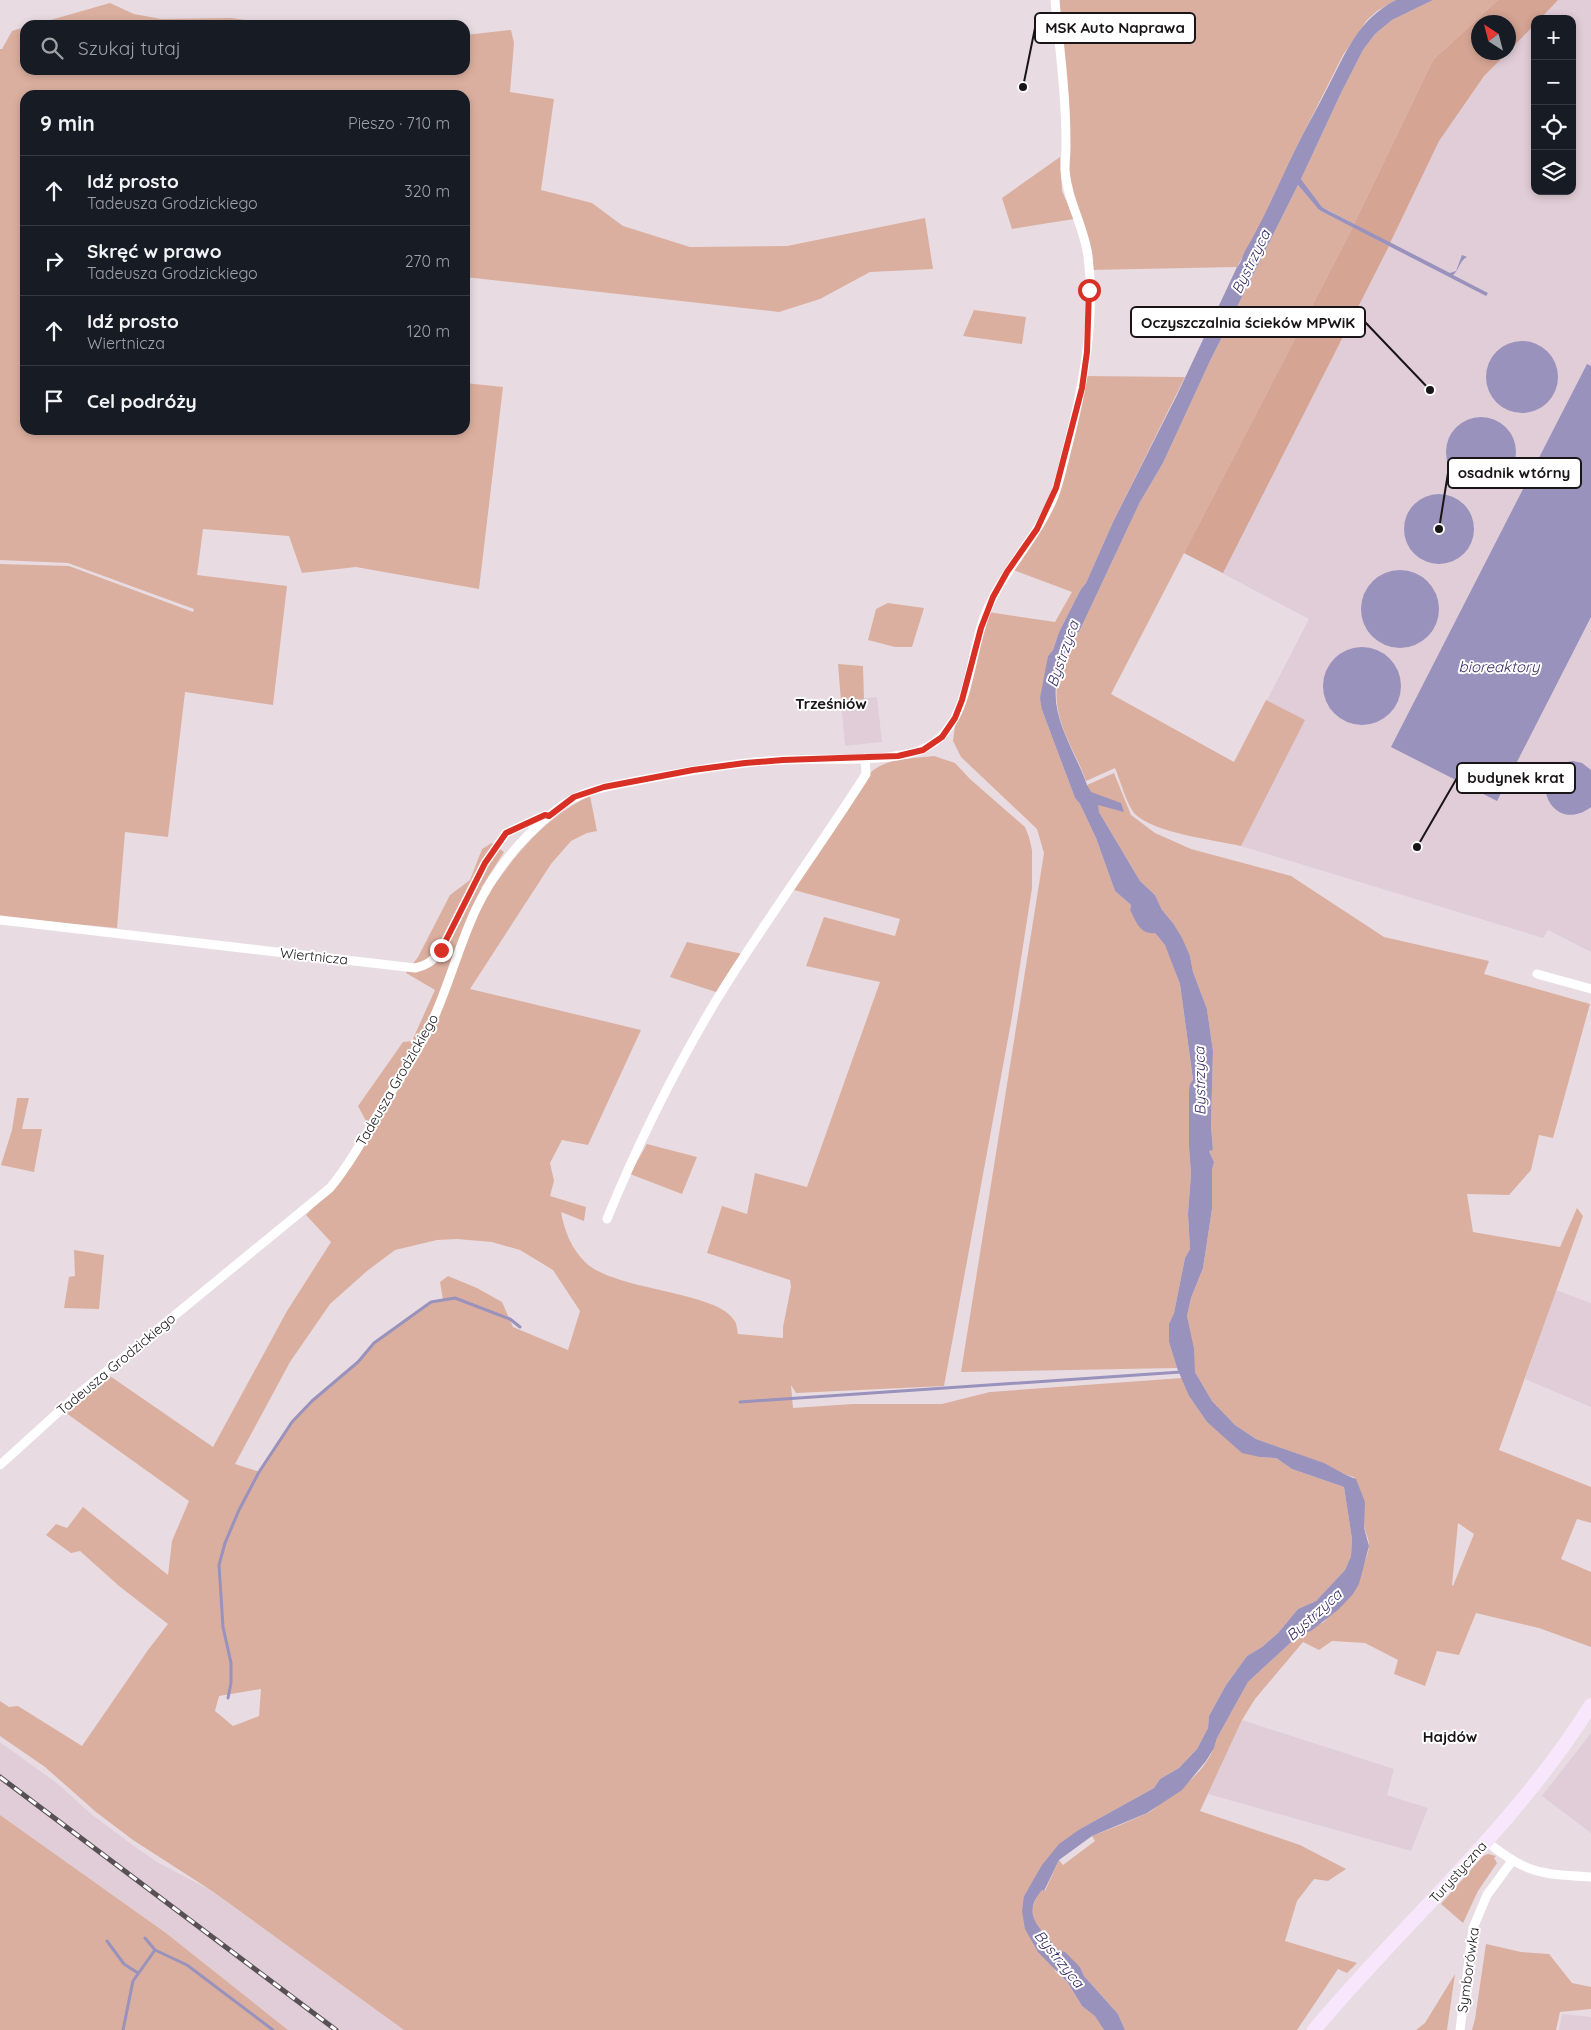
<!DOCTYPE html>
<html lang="pl">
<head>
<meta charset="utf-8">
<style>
	body { margin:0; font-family:Quicksand,sans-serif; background:#20242c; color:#f1f3f6 }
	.controls { position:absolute; right:15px; top:15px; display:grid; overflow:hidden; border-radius:10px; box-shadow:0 2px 8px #0003 }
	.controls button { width:45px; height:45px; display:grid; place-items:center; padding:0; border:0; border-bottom:1px solid #363941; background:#171b24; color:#f1f3f6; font:25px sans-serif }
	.compass { position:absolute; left:1471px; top:15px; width:45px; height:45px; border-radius:50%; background:#171b24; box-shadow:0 2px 8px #0003; rotate:324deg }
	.stop { position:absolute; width:15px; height:15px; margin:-11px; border:4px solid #d93025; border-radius:50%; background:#fff }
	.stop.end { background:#d93025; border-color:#fff; box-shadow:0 1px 5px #0008 }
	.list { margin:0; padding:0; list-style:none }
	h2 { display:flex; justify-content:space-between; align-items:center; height:65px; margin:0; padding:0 20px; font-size:21px }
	h2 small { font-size:16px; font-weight:400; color:#9ea1a6 }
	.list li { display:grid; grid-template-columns:32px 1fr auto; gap:15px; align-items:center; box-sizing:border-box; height:70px; padding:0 20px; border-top:1px solid #363941 }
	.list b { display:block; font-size:19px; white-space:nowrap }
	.list p { margin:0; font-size:16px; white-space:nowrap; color:#9ea1a6 }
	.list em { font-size:16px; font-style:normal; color:#9ea1a6 }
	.icon { flex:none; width:28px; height:28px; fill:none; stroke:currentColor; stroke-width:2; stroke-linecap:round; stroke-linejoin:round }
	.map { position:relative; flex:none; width:1591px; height:2030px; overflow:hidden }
	.search { position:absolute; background:#171b24; box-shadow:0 2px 8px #0003; left:20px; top:20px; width:450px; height:55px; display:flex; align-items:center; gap:12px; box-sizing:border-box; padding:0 18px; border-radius:15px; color:#9ea1a6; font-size:19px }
	.panel { position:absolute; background:#171b24; box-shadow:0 2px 8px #0003; left:20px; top:90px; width:450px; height:345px; border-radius:15px }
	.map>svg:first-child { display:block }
	.built { fill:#e1cdd7; fill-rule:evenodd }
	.green { fill:#dbaf9f; fill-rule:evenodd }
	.forest { fill:#d5a493 }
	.water { fill:#9892bd }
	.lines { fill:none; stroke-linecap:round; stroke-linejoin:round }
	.stream { stroke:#9892bd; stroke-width:3 }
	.minor { stroke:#fff; stroke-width:9 }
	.secondary { stroke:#f8e7fc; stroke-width:14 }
	.rail-casing { stroke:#585154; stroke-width:5 }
	.rail { stroke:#fff; stroke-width:3; stroke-dasharray:9; stroke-linecap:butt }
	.route { stroke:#d93025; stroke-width:6 }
	.labels { text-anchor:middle; stroke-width:4; stroke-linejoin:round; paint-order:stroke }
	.street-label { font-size:14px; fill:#191517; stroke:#fff }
	.water-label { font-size:15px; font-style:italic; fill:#392c63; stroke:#fff }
	.neighbourhood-label { font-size:15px; font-weight:bold; fill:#191517; stroke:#fff }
	.leader { fill:none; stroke:#191517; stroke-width:2 }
	.callout-dot { fill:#191517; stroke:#fff; stroke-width:2 }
	.callout { fill:#fff; stroke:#191517; stroke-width:2 }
	.callout-label { font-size:15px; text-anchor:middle; font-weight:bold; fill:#191517 }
</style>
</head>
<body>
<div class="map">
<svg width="1591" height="2030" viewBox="0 0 1591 2030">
	<rect width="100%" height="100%" fill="#e8dce2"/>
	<path class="built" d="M1498,0H1591V952L1548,930L1543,938L1241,846L1164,829L1235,762L1309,619L1184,553L1354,224L1433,60ZM1535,19H1572V191H1535ZM1478,22H1508V52H1478Z
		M877,697L882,742L845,746L841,701Z
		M1556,1290L1591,1303V1407L1525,1379Z
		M1242,1720L1394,1769L1387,1795L1428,1808L1411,1851L1208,1794Z
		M1591,1733V1833L1542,1796Z
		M0,1742L58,1784L90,1813L131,1844L157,1862L212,1891L404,2030H288L166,1933L0,1815Z
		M1562,2014L1591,2017V2030H1559Z"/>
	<path class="green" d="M1059,0H1396L1377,11L1367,20L1343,55L1294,152L1261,223L1237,267L1089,270L1066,179L1070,132Z
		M1433,0H1498L1433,60L1354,224L1322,207L1301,179L1341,93L1363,50L1375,34L1392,20Z
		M110,3L134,14L161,19L231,18L281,25H33Z
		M25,27V70H465V35L511,30L514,43L510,92L554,99L541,190L592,203L623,226L690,247L787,246L925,218L933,269L870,272L820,299L779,312L465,277V95H25V430H465V383L503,387L479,589L356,567L302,573L289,536L203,529L197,575L287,586L273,705L185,692L168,837L125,832L117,928L0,917V564L69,566L193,612L194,609L68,563L0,560V49H2L12,31Z
		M1060,157L1062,191L1074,219L1012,229L1002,198Z
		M1298,185L1319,210L1353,227L1111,694L1234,762L1266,700L1305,720L1241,846C1215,840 1154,833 1135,814C1127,805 1120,780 1115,768L1086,781C1081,766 1073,752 1067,738C1049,696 1056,675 1074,635L1079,632L1140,502L1163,463L1210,361Z
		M974,310L1026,317L1022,344L963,336Z
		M1084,376L1185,377L1113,522L1086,583L1081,589L1059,632L1053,650L1048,656L1042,710L1075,798L1080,804L1096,838L1115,891L1131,905L1130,910L1134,917L1155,933L1165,945L1171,959L1180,984L1193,1081L1189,1090V1147L1191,1174L1188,1214L1190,1249L1185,1258L1174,1313L1169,1324V1342L1177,1368L961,1372L1044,853L1037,829L961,757L953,741L955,726L969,693L988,612L1055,622L1072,592L1013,570L1053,491Z
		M888,603L924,608L912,647H895L868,640L876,609Z
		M838,664L863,666L864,699L841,701Z
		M934,756L955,763L970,779L1025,827L1029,837L1032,850V888L1012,1017L944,1386L796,1393L791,1385L793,1408L853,1404H942L990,1392L1182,1378L1189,1396L1207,1422L1223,1435L1260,1457L1276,1458L1292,1469L1344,1487L1352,1539L1351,1556L1345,1570L1316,1601L1298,1609L1278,1633L1262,1647L1247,1656L1226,1685L1209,1716L1208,1728L1197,1749L1179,1768L1160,1779L1154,1788L1080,1829L1033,1881L1024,1896L1055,1971L1068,1983L1082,2006L1095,2015L1104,2030H404L212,1891L133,1840L96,1812L45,1767L0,1736V1701L9,1707L18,1706L82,1746L148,1650L168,1624L119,1586L80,1551L71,1553L46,1535L56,1524L67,1528L83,1507L168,1575L172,1541L189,1501L66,1413L110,1376L213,1447L287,1311L331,1242L306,1215L341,1179L369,1135L366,1121L358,1106L403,1042L412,1041L435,990L406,973L418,957L450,895L470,880L482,849L492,843L504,852L481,888L488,894C515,855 546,816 590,796L597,831L587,833L571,841L551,864L470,989L641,1030L588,1145L562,1140L550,1163L554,1181L550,1196L586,1207L584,1221L561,1212C564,1230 572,1250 586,1263C609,1284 673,1290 705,1302C716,1306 727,1310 734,1320C737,1323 737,1330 738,1334L783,1338V1327L791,1287L790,1280L707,1253L722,1206L747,1214L755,1173L807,1187L880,982L806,966L824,917L895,936L900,919L794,890L868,775C885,757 911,759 934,756ZM457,1239L492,1242L520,1250L553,1270L580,1311L568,1350L513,1327L502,1302L477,1288L448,1276L440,1282L443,1300L431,1302L374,1343L358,1362L312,1401L292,1422L260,1472L235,1464L290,1362L330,1304L367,1271L395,1250L437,1240ZM261,1689L259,1716L233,1726L215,1711L219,1696Z
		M1114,773L1131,815L1155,833L1191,849L1291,876L1384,937L1489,961L1484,974L1590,1004L1553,1138L1539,1135L1531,1170L1509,1195L1467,1194L1473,1232L1560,1247L1577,1208L1583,1216L1499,1450L1591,1487V1523L1577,1519L1561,1559L1591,1572V1647L1539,1628L1476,1613L1459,1655L1437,1651L1425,1686L1394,1674L1398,1660L1365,1643L1332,1641L1319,1650L1303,1642L1255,1699L1242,1720L1200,1811L1300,1845L1346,1869L1328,1881L1314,1879L1297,1901L1285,1941L1357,1963L1347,1973L1338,1969L1297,2030H1125L1118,2014L1084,1976L1080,1967L1058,1950L1037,1925L1033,1918L1032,1909L1037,1896L1042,1890L1045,1891L1059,1860L1063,1865L1095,1841L1092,1836C1110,1829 1128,1822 1145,1814C1151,1812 1156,1807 1161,1803C1184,1787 1210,1768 1217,1738L1248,1682L1300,1634L1324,1622L1332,1613L1339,1609C1348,1592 1368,1565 1369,1545C1369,1538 1365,1533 1364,1526C1362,1505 1365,1497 1354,1477L1346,1475L1317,1461L1256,1439L1235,1425L1212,1401L1195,1372L1187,1316L1191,1298L1203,1268L1212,1209V1170L1214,1162L1209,1151L1213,1149L1211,1126L1213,1051L1207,1009L1193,972L1190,956L1173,923L1162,910L1155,895L1140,881L1099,812L1087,785ZM1458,1523L1474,1534L1453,1586L1452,1585Z
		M687,942L743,954L719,993L670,977Z
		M17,1098H29L22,1129H42L34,1172L1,1165L12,1130Z
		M647,1144L697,1157L682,1194L630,1174Z
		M74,1250L104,1255L99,1309L64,1308L69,1277L75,1276Z
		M0,1815L166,1933L288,2030H0Z
		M1488,1854L1496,1856L1494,1858L1497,1863L1478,1891L1463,1923L1441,1904L1483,1856Z
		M1486,1944L1521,1952L1549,1954L1572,1983L1591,1987V2009L1560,2012L1556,2030H1472L1475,2019Z
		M1455,1974L1447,2030H1416L1425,2023Z"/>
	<path class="forest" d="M1498,0H1558L1540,19H1535V24L1509,51L1508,22H1478V52L1507,53L1484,76L1439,141L1390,243L1354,224L1433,60Z
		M1353,227L1389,246L1223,573L1184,553Z"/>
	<path class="water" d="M1396,0H1433L1392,20L1375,34L1363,50L1341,93L1301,179L1322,207L1329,211L1450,273L1456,271L1462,255L1467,257C1460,260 1459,270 1453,275L1488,293L1486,296L1319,210L1298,185L1210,361L1163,463L1140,502L1079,632L1073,635C1066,651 1058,668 1056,686C1052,720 1076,753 1087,785L1091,792L1121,803L1124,812L1098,805L1099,812L1140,881L1155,895L1162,910L1173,923L1182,938L1190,956L1193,972L1207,1009L1213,1051L1211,1126L1213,1150L1209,1151L1214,1162L1212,1170V1209L1203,1268L1191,1298L1187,1316L1194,1349L1195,1372L1212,1401L1235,1425L1256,1439L1324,1463L1346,1475L1356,1479L1365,1502L1364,1528L1369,1546L1359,1584L1353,1594L1339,1609L1311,1631L1300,1634L1248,1682L1217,1738L1214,1748L1206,1761L1182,1790L1147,1813L1092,1836L1059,1860L1044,1891L1042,1890C1019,1917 1043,1929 1058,1950L1065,1952L1080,1967L1084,1976L1118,2014L1125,2030H1104L1095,2016L1082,2006L1068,1983L1038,1952L1025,1929L1022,1911L1024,1896L1042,1865L1059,1844L1080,1829L1154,1788L1160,1779L1179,1768L1197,1749L1208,1728L1209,1716L1226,1685L1247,1656L1262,1647L1278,1633L1298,1609L1316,1601L1345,1570L1351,1556L1352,1539L1344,1487L1292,1469L1276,1458L1260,1457L1242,1453L1207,1422L1189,1396L1177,1368L1169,1342V1324L1174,1313L1185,1258L1190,1249L1188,1214L1191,1174L1189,1147V1090L1190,1084L1193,1080L1180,984L1165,945L1155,933C1140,935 1136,921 1130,910L1131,905L1115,891L1096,838L1080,804L1075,798L1042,710L1040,698L1048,656L1053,650L1059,632L1081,589L1086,583L1113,522L1177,395L1237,267C1242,262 1242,256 1245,251C1264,219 1278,185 1294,152C1305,129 1318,107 1329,85C1348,49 1358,20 1396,0Z
		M1486 377a36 36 0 1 1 72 0a36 36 0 1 1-72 0Z
		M1587,364L1591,366V617L1497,801L1391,747Z
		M1446 452a35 35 0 1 1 70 0a35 35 0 1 1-70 0Z
		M1404 529a35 35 0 1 1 70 0a35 35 0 1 1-70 0Z
		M1361 609a39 39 0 1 1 78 0a39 39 0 1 1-78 0Z
		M1323 686a39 39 0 1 1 78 0a39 39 0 1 1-78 0Z
		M1573,761L1582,763L1591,770V807C1550,838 1522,767 1573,761Z"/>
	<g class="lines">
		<path class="stream" d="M740,1402L1181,1372
			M228,1698L231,1683V1663L223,1627L219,1565L225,1543L239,1510L259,1472L292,1422L312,1401L358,1362L374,1343L431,1302L455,1298L510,1319L520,1327
			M145,1938L155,1950
			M107,1941L124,1964L138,1973
			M123,2030L133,1981L155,1950L187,1965L273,2030"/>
		<path class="minor" d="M0,920L415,968C428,965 434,960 441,950L485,863L506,833L545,815L549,816
			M1537,974L1591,989
			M607,1219C638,1143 675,1069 717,999C764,922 818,850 866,774L865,758
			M0,1465L75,1397L330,1188C352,1161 369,1129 387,1099C402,1074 420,1049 432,1022C449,985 459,945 476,909C495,869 523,836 557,809C582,789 611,786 641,780C689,771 737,762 785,760C825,758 868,762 907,754C971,742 966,664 985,615C1002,571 1037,539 1054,496C1060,481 1063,464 1067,449C1083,387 1096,320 1088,256C1084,226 1067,200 1065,170C1065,162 1066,154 1066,146C1066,124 1065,102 1063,81C1061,54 1057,27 1055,0
			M1486,1841C1526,1874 1541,1874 1591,1877
			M1460,2030L1473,1928L1487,1895L1512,1861"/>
		<path class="secondary" d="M1314,2030C1405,1921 1515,1827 1591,1705"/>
		<g class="rail-casing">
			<path id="rail" d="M0,1777L336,2030"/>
		</g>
		<use href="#rail" class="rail"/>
	</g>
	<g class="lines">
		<path class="route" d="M441,950L485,863L506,833L545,815L549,816L574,797L604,787L693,770L745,763L783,760L898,756L923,750L942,737L955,718L962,700L981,628L993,597L1007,572L1037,529L1056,488L1082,388L1087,352L1089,290"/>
	</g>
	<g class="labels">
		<g class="street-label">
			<text transform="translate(314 956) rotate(6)" y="5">Wiertnicza</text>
			<text transform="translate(397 1080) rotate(-60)" y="5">Tadeusza Grodzickiego</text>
			<text transform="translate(116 1364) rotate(-40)" y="5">Tadeusza Grodzickiego</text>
			<text transform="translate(1458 1872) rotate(-48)" y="5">Turystyczna</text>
			<text transform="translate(1468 1970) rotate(-82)" y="5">Symborówka</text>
		</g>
		<g class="water-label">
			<text transform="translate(1251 262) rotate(-64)" y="5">Bystrzyca</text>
			<text transform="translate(1063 654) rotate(-71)" y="5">Bystrzyca</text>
			<text x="1499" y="672">bioreaktory</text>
			<text transform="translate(1200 1081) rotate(-91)" y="5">Bystrzyca</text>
			<text transform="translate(1314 1615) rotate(-42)" y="5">Bystrzyca</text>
			<text transform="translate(1059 1959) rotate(51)" y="5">Bystrzyca</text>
		</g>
		<g class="neighbourhood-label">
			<text x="831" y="709">Trześniów</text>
			<text x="1450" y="1742">Hajdów</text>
		</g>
	</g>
	<path class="leader" d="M1023 87L1035 28M1430 390L1365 322M1439 529L1448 473M1417 847L1457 778"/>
	<g class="callout-dot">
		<circle cx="1023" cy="87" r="5"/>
		<circle cx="1430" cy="390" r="5"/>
		<circle cx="1439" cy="529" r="5"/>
		<circle cx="1417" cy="847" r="5"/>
	</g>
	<g class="callout">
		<rect x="1035" y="13" width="160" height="30" rx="5"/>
		<rect x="1131" y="307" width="234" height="30" rx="5"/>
		<rect x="1448" y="458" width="133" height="30" rx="5"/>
		<rect x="1457" y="763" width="118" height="30" rx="5"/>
	</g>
	<g class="callout-label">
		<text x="1115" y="33">MSK Auto Naprawa</text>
		<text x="1248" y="328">Oczyszczalnia ścieków MPWiK</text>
		<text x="1514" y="478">osadnik wtórny</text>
		<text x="1516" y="783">budynek krat</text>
	</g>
</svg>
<div class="controls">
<button>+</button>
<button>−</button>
<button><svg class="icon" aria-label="locate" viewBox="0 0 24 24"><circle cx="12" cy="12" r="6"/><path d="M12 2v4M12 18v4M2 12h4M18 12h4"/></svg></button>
<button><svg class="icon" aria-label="layers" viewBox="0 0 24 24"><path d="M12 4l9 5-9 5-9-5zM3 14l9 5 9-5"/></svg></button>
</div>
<svg class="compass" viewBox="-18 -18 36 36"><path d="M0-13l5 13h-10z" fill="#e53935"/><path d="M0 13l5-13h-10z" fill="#9ea1a6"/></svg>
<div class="stop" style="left:1089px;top:290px"></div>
<div class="stop end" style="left:441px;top:950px"></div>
<div class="search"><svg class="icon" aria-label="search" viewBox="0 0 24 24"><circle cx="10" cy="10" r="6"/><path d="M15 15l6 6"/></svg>Szukaj tutaj</div>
<section class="panel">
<h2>9 min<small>Pieszo · 710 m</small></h2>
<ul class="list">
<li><svg class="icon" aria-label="ahead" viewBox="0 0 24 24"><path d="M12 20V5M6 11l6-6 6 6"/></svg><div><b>Idź prosto</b><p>Tadeusza Grodzickiego</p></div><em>320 m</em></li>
<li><svg class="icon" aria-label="right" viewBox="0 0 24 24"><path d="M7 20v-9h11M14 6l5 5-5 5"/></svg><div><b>Skręć w prawo</b><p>Tadeusza Grodzickiego</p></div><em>270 m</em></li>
<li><svg class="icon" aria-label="ahead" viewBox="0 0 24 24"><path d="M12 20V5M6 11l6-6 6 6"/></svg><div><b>Idź prosto</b><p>Wiertnicza</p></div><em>120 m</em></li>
<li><svg class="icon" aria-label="arrive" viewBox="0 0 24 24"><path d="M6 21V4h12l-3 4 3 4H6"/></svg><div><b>Cel podróży</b></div></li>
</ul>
</section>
</div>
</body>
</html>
